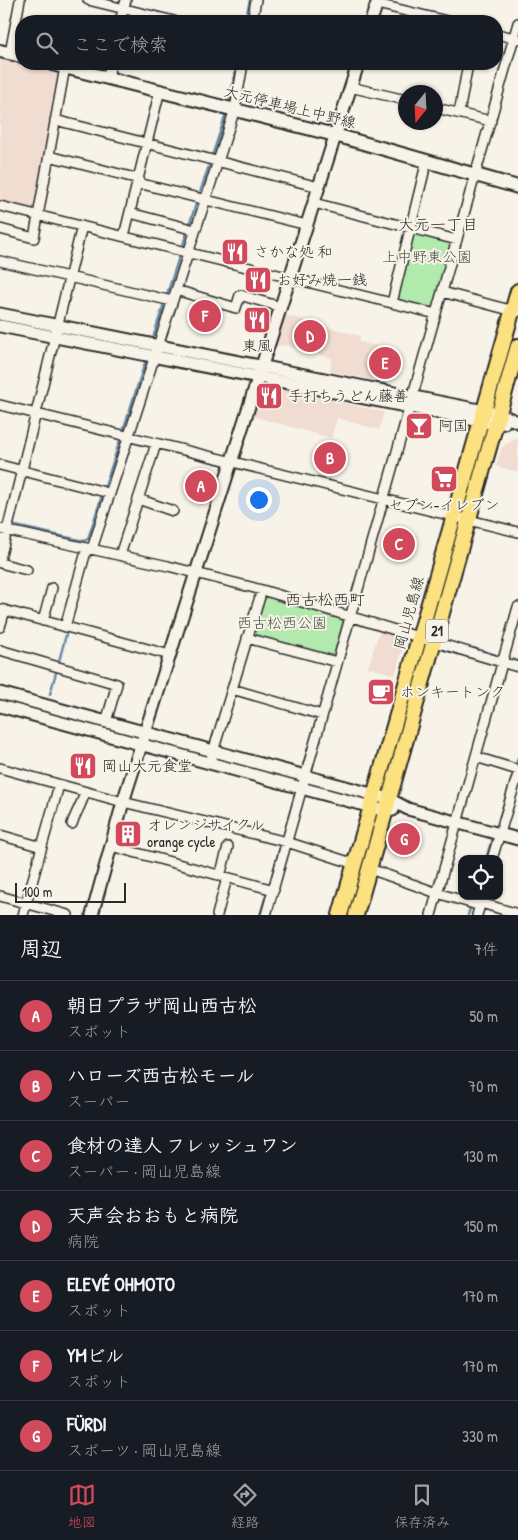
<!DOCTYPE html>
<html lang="ja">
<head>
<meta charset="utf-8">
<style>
	body { margin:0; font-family:"Patrick Hand","Klee One",sans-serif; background:#242831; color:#f1f3f6 }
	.controls { position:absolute; right:15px; bottom:15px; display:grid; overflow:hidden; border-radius:10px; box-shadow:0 1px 4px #0004 }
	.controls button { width:45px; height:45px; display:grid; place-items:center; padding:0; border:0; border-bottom:1px solid #363941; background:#171b24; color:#f1f3f6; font:25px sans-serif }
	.compass { position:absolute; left:398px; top:85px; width:45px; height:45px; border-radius:50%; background:#171b24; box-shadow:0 1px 4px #0004; rotate:198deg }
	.scale { position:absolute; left:15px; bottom:12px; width:111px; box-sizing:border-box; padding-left:5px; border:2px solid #2b2b2b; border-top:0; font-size:14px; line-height:18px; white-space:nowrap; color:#2b2b2b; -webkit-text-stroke:4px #f7f3e8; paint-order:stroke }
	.you { position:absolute; left:258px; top:499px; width:18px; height:18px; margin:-12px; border:4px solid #fff; border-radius:50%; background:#1a73e8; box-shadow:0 0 0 8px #1a73e833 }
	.badge { display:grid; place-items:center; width:32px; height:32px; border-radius:50%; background:#d1495b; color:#fff; font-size:16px; font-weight:700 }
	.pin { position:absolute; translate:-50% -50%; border:2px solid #fff; box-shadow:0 1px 5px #0006 }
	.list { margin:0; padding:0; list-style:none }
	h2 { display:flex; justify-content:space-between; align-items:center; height:65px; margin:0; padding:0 20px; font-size:21px }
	h2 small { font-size:16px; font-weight:400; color:#9ea1a6 }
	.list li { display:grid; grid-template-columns:32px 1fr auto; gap:15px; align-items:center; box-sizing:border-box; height:70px; padding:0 20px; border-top:1px solid #363941 }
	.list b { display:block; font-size:19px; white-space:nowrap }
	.list p { margin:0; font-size:16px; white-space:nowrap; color:#9ea1a6 }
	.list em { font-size:16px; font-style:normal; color:#9ea1a6 }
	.icon { flex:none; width:28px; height:28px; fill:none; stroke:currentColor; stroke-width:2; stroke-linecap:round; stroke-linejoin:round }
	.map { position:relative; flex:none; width:518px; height:915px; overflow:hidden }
	.search { position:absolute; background:#171b24; box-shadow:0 1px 4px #0004; left:15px; right:15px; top:15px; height:55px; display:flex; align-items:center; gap:12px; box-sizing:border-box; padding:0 18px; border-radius:20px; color:#9ea1a6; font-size:19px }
	.sheet { height:555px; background:#171b24 }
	nav { display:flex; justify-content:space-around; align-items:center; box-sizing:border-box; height:70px; border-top:1px solid #363941; background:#171b24; font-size:14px; color:#9ea1a6 }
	nav a { display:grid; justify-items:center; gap:2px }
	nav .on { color:#d1495b }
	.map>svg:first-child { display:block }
	.built { fill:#f0dcd0 }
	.green { fill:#b2eaad; stroke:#6e8a6c }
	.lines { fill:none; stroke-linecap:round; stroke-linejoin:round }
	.stream { stroke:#698aa2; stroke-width:2.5 }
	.minor-casing { stroke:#2b2b2b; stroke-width:12 }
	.tertiary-casing { stroke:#2b2b2b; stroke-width:15 }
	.secondary-casing { stroke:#2b2b2b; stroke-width:16 }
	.primary-casing { stroke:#2b2b2b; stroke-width:18 }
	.minor { stroke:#f7f3e8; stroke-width:9 }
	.tertiary { stroke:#f7f3e8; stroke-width:11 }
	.secondary { stroke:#f7f3e8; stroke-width:12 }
	.primary { stroke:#fbe180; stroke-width:14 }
	.labels { text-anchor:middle; stroke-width:4; stroke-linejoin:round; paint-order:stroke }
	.shield { fill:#f7f3e8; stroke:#686764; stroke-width:1 }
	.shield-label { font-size:14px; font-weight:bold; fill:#2b2b2b }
	.street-label { font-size:15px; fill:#2b2b2b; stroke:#f7f3e8 }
	.poi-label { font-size:15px; fill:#2b2b2b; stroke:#f7f3e8; text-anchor:start }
	.park-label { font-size:15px; fill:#465145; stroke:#f7f3e8 }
	.neighbourhood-label { font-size:16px; fill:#2b2b2b; stroke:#f7f3e8 }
</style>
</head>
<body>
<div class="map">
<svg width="518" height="915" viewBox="0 0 518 915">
	<rect width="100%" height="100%" fill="#f7f3e8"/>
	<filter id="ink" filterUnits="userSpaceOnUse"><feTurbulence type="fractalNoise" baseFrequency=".02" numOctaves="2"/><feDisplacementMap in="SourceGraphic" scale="10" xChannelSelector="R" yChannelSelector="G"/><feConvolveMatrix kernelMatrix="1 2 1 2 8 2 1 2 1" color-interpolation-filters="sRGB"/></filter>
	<g filter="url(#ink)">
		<path class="built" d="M0,57L21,62V64H28L60,72L36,208L34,209L0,201Z
			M285,315L360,336L359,342L381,347L372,380L330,371L332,358L286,345L275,346Z
			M278,389L384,412L379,430L337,418L331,438L252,416L257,401L267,404L275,401Z
			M518,437V472L496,466L502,447Z
			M380,630L406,638L395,675L368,667Z"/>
		<path class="green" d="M415,232L449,241L452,245L435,304L429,308L397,299L412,234Z
			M267,596L341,618L343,622L333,657L253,637L252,634L263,598Z"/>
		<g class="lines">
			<path class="stream" d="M245,21L250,0
				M229,103L237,64
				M199,196L227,111
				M182,248L197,201
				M154,335L180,254
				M11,525L84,541L88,539L145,363
				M369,618L408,629
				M473,648L496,655
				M334,657L344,623
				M512,659L518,661
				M58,665L67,631
				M50,694L57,669
				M320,707L332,666
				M303,765L317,718
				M499,819L518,758
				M284,834L295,794
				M486,859L490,845
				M270,883L280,847
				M260,915L267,892
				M468,915L474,896"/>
			<g class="minor-casing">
				<path id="minor" d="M88,0L174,21
					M377,4L447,21
					M120,21L126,0
					M252,21L256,0
					M497,34L518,39
					M10,53L20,0
					M343,64L357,67
					M108,77L111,64
					M350,87L406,100
					M436,108L491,121
					M459,113L468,64
					M55,120L319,187
					M49,156L139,179
					M138,183L307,225
					M314,203L457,240
					M0,206L436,314
					M130,213L195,230
					M0,229L34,238L65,67
					M124,236L160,90
					M0,261L172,301
					M176,290L236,308L240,295L281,307
					M442,292L517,312
					M392,303L427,160
					M0,405L518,532
					M0,465L109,493
					M138,499L173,511
					M0,529L168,566L262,590L518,667
					M92,549L235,109L243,64
					M120,555L156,444
					M0,559L82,226
					M0,563L27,570
					M0,609L170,655
					M43,621L52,588
					M0,627L5,610
					M65,627L87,548
					M247,638L337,662
					M0,650L117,684L106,722
					M232,689L322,715
					M476,757L518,770
					M210,762L262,590
					M0,768L123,802L287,842L355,864
					M72,824C76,812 82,804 85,792
					M0,835L42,847
					M111,846L274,890
					M492,859L518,774
					M370,869L437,893L474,904L481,903L518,914
					M220,876L228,847
					M0,896L68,915
					M23,915L59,785
					M217,915L227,878
					M266,915L518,23
					M431,915L518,607
					M477,915L483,896"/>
			</g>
			<g class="tertiary-casing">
				<path id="tertiary" d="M371,21L378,0
					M0,314L499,414L518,422
					M0,326L496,424L504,423
					M0,693L375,795L389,799L408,809L518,839
					M0,706L386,811L393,810
					M92,915L123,802L358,64"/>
			</g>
			<g class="secondary-casing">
				<path id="secondary" d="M0,51L21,56
					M52,64L335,135L518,187"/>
			</g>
			<g class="primary-casing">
				<path id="primary" d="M340,915L518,291
					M356,915L518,346"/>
			</g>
			<use href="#minor" class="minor"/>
			<use href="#tertiary" class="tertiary"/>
			<use href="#secondary" class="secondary"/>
			<use href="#primary" class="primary"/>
		</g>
	</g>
	<defs>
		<g id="restaurant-square" transform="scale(1.4375)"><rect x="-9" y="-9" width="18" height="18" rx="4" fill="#d1495b" stroke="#f7f3e8"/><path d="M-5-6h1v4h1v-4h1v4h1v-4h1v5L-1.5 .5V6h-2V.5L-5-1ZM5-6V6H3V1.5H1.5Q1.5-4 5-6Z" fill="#fff"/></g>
		<g id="bar-square" transform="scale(1.4375)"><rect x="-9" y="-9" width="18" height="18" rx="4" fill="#d1495b" stroke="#f7f3e8"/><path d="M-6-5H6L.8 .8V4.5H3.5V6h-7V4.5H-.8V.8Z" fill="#fff"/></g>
		<g id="supermarket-square" transform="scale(1.4375)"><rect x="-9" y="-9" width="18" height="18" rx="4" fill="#d1495b" stroke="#f7f3e8"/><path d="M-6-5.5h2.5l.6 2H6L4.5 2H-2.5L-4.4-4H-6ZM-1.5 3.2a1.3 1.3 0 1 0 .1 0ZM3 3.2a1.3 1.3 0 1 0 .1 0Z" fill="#fff"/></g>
		<g id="cafe-square" transform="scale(1.4375)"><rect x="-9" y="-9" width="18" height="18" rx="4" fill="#d1495b" stroke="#f7f3e8"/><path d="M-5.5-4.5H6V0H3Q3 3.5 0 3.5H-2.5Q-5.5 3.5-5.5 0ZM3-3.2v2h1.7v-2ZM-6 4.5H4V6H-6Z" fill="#fff"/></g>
		<g id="building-square" transform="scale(1.4375)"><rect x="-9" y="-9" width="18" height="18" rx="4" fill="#d1495b" stroke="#f7f3e8"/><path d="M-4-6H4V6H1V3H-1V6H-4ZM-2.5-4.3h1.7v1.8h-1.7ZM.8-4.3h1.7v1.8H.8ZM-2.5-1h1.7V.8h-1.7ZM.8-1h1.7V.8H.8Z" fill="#fff"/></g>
	</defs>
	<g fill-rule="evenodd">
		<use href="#restaurant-square" x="235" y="252"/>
		<use href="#restaurant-square" x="258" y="280"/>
		<use href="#restaurant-square" x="257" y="320"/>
		<use href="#restaurant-square" x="269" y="396"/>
		<use href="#bar-square" x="419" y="426"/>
		<use href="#supermarket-square" x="444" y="479"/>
		<use href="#cafe-square" x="381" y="692"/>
		<use href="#restaurant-square" x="83" y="766"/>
		<use href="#building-square" x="128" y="834"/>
	</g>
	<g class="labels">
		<rect class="shield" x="426" y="619.5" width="22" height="23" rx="4"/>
		<g class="shield-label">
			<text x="437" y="636">21</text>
		</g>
		<g class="street-label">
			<text transform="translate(290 107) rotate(14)" y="5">大元停車場上中野線</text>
			<text transform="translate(409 613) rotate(-75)" y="5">岡山児島線</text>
		</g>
		<g class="poi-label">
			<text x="254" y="257">さかな処 和</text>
			<text x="277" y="285">お好み焼一銭</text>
			<text x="257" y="351" text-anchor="middle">東風</text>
			<text x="288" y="401">手打ちうどん藤善</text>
			<text x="438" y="431">阿国</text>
			<text x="444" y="510" text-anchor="middle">セブン-イレブン</text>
			<text x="400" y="697">ホンキートンク</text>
			<text x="102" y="771">岡山大元食堂</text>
			<text x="147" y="830">オレンジサイクル<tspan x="147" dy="17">orange cycle</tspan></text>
		</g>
		<g class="park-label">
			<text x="427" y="262">上中野東公園</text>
			<text x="282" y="628">西古松西公園</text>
		</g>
		<g class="neighbourhood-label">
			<text x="438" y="230">大元一丁目</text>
			<text x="325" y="605">西古松西町</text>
		</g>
	</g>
</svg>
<div class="controls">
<button><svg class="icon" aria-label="locate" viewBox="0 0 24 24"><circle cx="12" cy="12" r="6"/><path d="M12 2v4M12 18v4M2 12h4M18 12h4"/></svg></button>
</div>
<svg class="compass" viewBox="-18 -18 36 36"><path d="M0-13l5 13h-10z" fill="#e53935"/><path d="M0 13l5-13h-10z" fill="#9ea1a6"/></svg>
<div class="scale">100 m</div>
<div class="you"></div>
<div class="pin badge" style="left:201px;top:486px">A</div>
<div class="pin badge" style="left:330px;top:458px">B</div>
<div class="pin badge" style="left:399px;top:544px">C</div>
<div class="pin badge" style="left:310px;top:336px">D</div>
<div class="pin badge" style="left:385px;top:363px">E</div>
<div class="pin badge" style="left:205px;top:316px">F</div>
<div class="pin badge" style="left:404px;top:839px">G</div>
<div class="search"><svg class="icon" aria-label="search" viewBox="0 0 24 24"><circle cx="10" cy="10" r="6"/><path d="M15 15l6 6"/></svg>ここで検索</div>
</div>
<section class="sheet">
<h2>周辺<small>7件</small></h2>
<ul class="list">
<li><span class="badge">A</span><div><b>朝日プラザ岡山西古松</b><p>スポット</p></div><em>50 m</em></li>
<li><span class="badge">B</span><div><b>ハローズ西古松モール</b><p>スーパー</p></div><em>70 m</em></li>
<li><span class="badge">C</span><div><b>食材の達人 フレッシュワン</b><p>スーパー · 岡山児島線</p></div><em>130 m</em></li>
<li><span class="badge">D</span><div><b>天声会おおもと病院</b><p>病院</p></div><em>150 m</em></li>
<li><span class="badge">E</span><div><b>ELEVÉ OHMOTO</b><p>スポット</p></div><em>170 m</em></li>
<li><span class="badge">F</span><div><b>YMビル</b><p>スポット</p></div><em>170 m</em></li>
<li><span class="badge">G</span><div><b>FÜRDI</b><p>スポーツ · 岡山児島線</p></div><em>330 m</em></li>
</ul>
</section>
<nav>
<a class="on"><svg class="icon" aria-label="map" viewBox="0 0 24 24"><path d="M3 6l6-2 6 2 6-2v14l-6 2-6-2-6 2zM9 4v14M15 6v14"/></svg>地図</a>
<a><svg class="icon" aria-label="directions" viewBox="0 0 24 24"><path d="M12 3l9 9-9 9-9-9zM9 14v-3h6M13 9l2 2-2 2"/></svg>経路</a>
<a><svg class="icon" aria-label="saved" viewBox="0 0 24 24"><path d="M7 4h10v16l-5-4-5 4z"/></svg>保存済み</a>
</nav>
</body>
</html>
